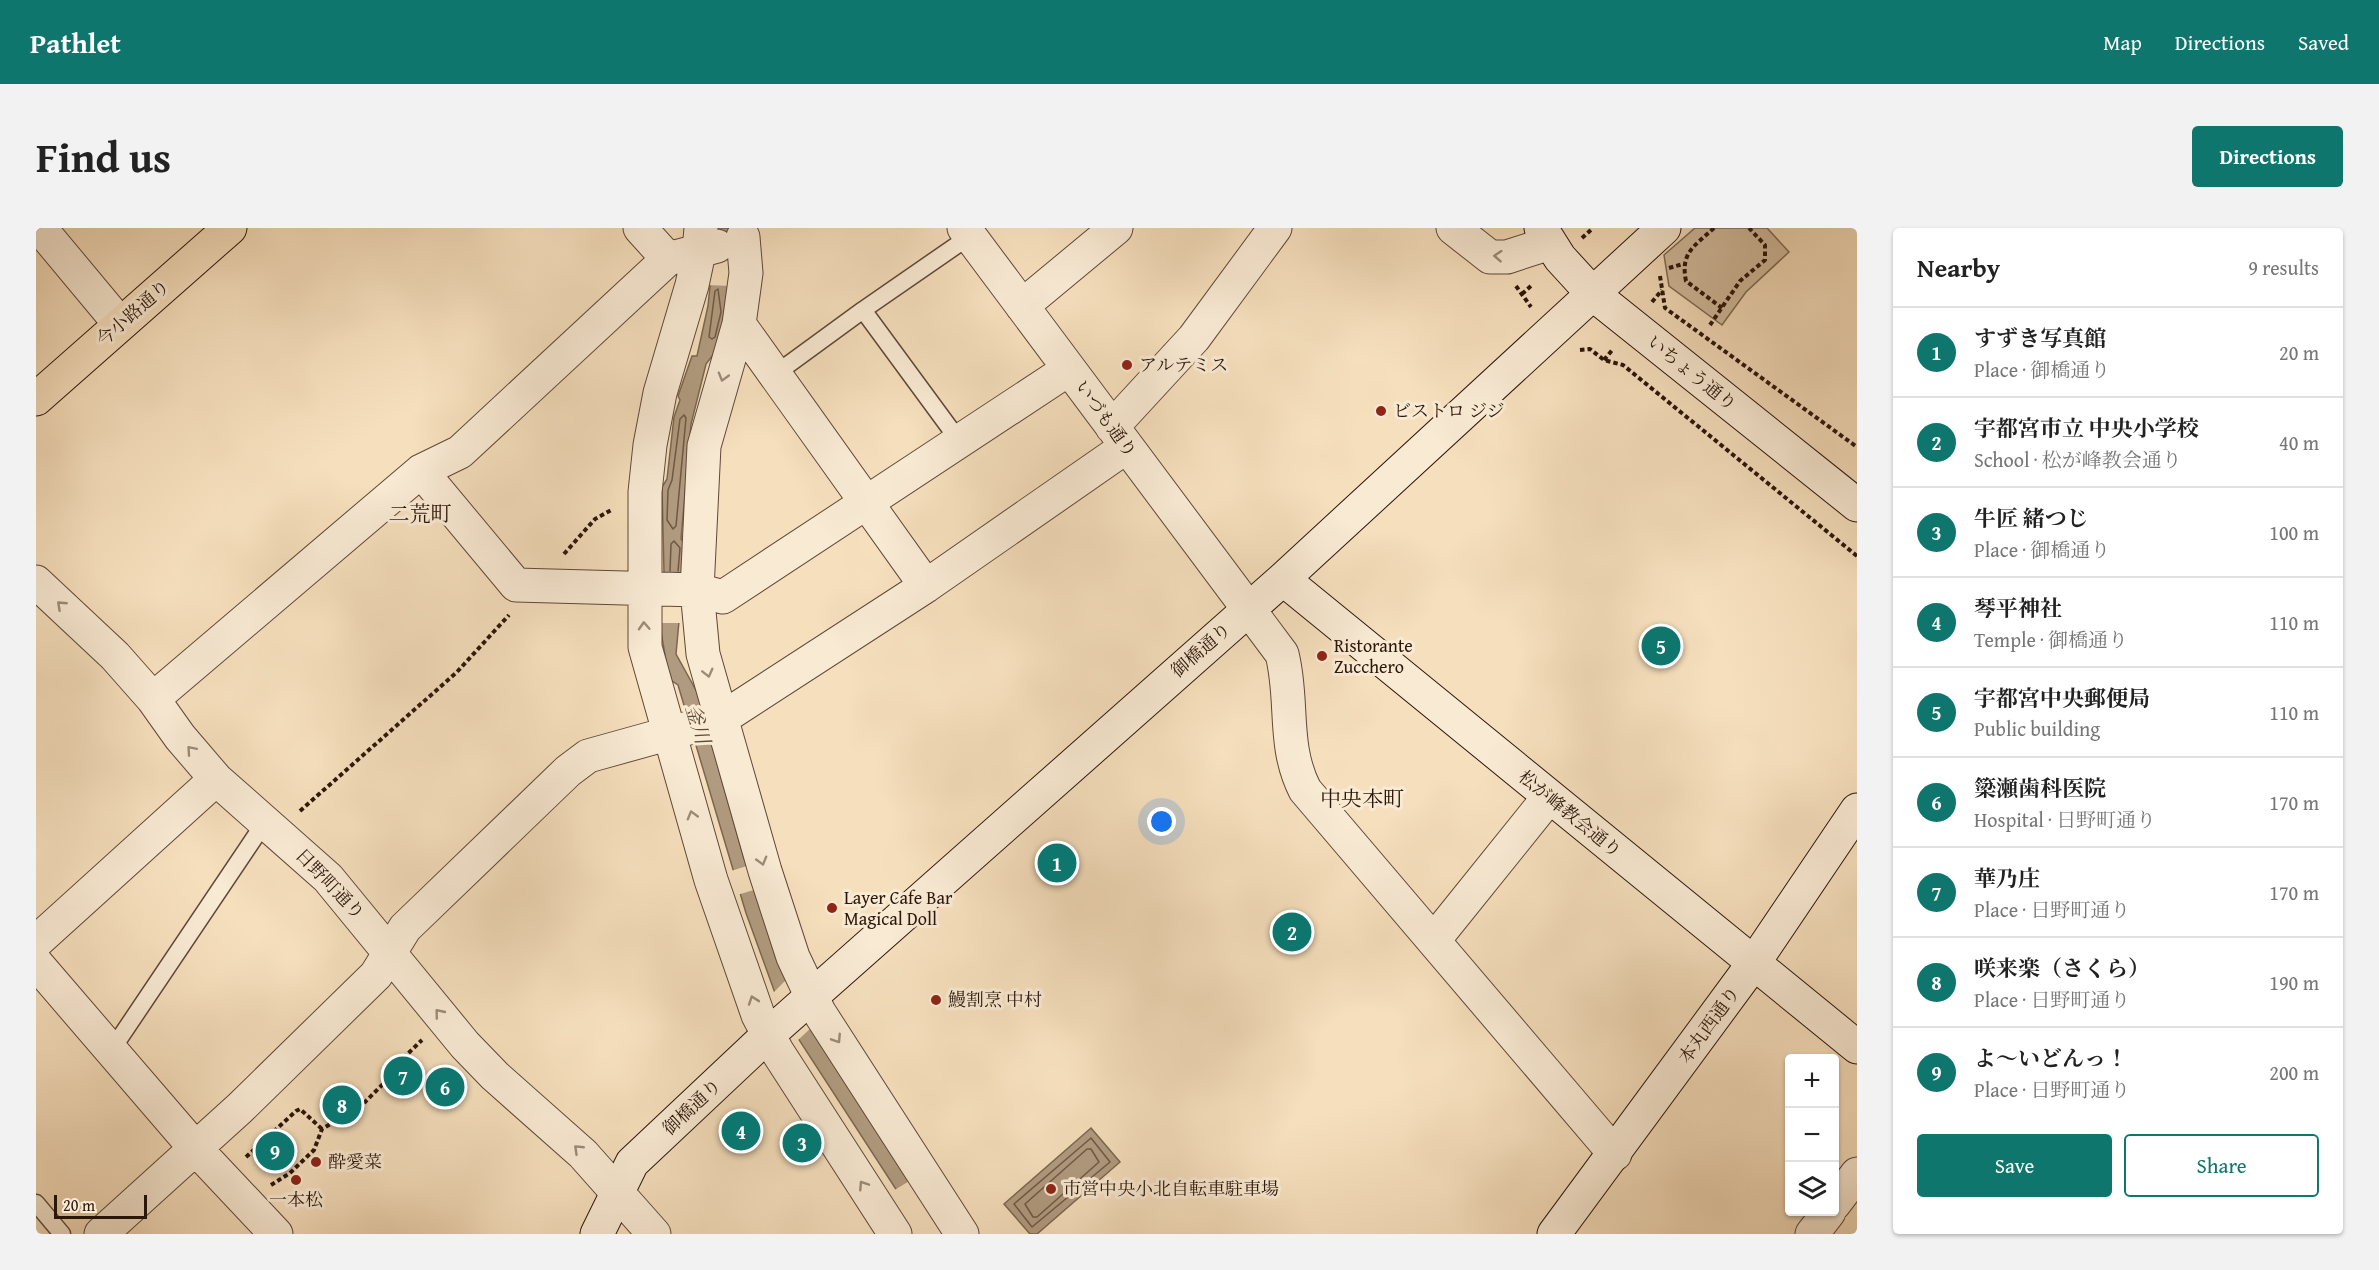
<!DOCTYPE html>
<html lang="en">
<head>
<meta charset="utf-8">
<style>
	body { margin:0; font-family:"Gentium Book Plus","Noto Serif JP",serif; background:#f2f2f2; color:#222 }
	.controls { position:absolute; right:18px; bottom:18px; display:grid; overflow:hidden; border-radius:6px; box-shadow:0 2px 4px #0004 }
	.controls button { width:54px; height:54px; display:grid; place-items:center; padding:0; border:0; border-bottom:2px solid #e0e0e0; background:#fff; color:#222; font:30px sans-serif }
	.scale { position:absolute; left:18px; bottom:15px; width:93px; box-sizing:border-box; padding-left:6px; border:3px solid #2b160a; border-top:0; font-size:16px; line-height:21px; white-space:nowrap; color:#2b160a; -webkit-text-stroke:4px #f9ead4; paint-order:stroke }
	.you { position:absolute; left:1126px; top:594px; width:21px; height:21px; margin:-15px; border:4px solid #fff; border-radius:50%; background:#1a73e8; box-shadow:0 0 0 9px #1a73e833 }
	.badge { display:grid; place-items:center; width:39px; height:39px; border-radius:50%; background:#0f766e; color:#fff; font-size:20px; font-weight:700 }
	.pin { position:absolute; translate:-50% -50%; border:3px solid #fff; box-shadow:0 2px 6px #0006 }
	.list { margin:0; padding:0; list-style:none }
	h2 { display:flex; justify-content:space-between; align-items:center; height:78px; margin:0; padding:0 24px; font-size:26px }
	h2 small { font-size:20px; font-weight:400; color:#767676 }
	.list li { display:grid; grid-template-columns:39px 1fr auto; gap:18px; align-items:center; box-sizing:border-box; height:90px; padding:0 24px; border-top:2px solid #e0e0e0 }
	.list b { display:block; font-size:22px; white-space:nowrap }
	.list p { margin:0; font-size:20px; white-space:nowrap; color:#767676 }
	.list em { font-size:20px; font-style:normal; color:#767676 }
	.actions { display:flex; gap:12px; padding:18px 24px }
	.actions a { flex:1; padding:14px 0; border:2px solid #0f766e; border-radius:6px; text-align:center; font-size:21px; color:#0f766e }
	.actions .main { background:#0f766e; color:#fff }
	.icon { flex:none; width:33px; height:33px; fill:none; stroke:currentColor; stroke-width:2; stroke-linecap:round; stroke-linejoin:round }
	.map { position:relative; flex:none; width:1821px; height:1006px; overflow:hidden; border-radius:6px }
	header { display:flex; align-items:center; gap:36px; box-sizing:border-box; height:84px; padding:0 30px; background:#0f766e; color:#fff }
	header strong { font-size:28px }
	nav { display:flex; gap:33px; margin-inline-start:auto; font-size:21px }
	.intro { display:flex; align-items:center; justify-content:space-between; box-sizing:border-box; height:144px; padding:0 36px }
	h1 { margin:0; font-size:42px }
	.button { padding:15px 27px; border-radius:6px; background:#0f766e; color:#fff; font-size:21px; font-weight:700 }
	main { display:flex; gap:36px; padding:0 36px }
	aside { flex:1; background:#fff; border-radius:6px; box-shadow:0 2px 4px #0004 }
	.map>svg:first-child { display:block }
	.green { fill:#d3bd9f; stroke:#7f6a54; stroke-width:1.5 }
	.water { fill:#b19b80; stroke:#7b6651; stroke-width:1.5 }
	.pier { fill:#f6dfbd }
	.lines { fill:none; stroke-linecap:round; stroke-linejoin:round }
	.shore { stroke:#6e5845; stroke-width:1.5 }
	.lane-casing { stroke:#5e4837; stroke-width:19 }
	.street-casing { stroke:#5e4837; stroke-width:35 }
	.secondary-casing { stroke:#2b160a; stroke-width:35 }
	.primary-casing { stroke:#2b160a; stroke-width:35 }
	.path { stroke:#2b160a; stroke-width:4; stroke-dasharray:4.5 3; stroke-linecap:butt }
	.lane { stroke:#f9ead4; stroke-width:16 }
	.street { stroke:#f9ead4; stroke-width:33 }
	.secondary { stroke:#f9ead4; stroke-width:33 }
	.primary { stroke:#f6dfbd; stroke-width:33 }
	.oneway { stroke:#9c8b79 }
	.poi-dot { fill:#8f2418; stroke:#f9ead4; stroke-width:2 }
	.labels { text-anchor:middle; stroke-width:6; stroke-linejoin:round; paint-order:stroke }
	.street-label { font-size:18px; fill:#2b160a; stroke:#f9ead4 }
	.poi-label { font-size:18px; fill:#2b160a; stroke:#f9ead4; text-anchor:start }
	.water-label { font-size:20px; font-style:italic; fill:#614b39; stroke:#f9ead4 }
	.quarter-label { font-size:21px; fill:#2b160a; stroke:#f9ead4 }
</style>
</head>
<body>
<header>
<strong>Pathlet</strong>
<nav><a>Map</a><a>Directions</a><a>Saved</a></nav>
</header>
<div class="intro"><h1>Find us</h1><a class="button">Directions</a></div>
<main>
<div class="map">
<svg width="1821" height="1006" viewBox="0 0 1821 1006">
	<rect width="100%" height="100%" fill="#f6dfbd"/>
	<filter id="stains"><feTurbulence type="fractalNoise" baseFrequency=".00333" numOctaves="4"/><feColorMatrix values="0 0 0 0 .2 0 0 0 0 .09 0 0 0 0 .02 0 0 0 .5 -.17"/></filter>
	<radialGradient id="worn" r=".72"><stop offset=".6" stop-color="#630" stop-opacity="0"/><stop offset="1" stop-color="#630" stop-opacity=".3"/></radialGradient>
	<path class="green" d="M1659,0H1731L1753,24L1710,64L1686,97L1633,58L1628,27Z"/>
	<path class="water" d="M680,0H694L691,84L680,123L670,136L655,196L645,311L650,317L640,426L661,464L707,627L739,722L906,1006H889L747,787L710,685L642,457L633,451L621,379L628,345L626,259L631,251L638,189L644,172L642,168L656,128H661L672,78Z
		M1055,900L1084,934L1001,1006H994L968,976Z"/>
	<path class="pier" d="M695,26L694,58L671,57L673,36Z
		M620,371L648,372L647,395H620Z
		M714,637L721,661L701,667L695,643Z
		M752,750L777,798L761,813L745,789L736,766Z
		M875,952L909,1006H885L857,963Z"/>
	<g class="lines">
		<path class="shore" d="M682,61L685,84L679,109L676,111L673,109L679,63Z
			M648,187L650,190L640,298L637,301L631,292L632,262L636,252L644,191Z
			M634,343L635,316L638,313L644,320L642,343
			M1055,910L1074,934L996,999L978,976Z
			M1051,921H1055L1063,934L1001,989H997L989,976Z"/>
		<g class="lane-casing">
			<path id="lane" d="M738,147L827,82
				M924,214L827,82L934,8
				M75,823L229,594
				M0,975L26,1006"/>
		</g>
		<g class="street-casing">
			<path id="street" d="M4,0L84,96
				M604,0L632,31
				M665,0L663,24L656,57L624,165L614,217L609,264V419L675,652L722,787L741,823L859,1006
				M928,0L1246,426C1258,473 1246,517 1269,562L1579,926
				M1417,0L1454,29H1471L1514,15
				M707,9L710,45L703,96L668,218L661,362L667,426L729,643L757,729L783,784L926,1006
				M986,78L1080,0
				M703,96L890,358
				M1076,199L1158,110L1239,0
				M385,243L480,357L661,362L687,369L1033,141
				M0,354L79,428L117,471L144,509L180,551L292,650L429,817L459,848L547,926L618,1006
				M117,471L385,243L424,224L632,31L681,18
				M1398,712L1513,569
				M0,714L180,551
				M0,735L160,921L240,1006
				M1798,976L1821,946
				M65,1006L204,880L340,747L369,700L532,543L552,528L685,491L890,358L1090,219
				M1776,1006L1793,984"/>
		</g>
		<g class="secondary-casing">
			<path id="secondary" d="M1505,0L1524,30L1557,66L1821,277
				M1247,351L1821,819
				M561,1006L596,935L732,807L1247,351L1628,0
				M1518,1006L1717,736L1821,582"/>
		</g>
		<g class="primary-casing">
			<path id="primary" d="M0,171L194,0"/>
		</g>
		<path class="path" d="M1678,0C1659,18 1644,24 1650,53L1686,80
			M1546,10L1557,0
			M1633,40L1647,36
			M1624,48L1629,80L1821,219
			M1480,58L1495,79
			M1486,66L1497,56
			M1616,74L1626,62
			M1674,97L1704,53L1729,32V17L1713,0
			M1544,122L1554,121L1568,132L1587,137L1821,328
			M1568,132L1577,121
			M528,326L559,291L577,281
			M264,583L421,444L473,387
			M210,929L260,883L264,881L286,901
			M235,957L254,945L278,922L286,901L325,878L347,856L360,837L386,812"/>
		<use href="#lane" class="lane"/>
		<use href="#street" class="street"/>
		<use href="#secondary" class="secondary"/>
		<use href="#primary" class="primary"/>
	</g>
	<defs><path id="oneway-chevron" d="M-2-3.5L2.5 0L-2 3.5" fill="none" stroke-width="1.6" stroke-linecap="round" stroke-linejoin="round" transform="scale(1.5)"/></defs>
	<g class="oneway">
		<use href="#oneway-chevron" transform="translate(1462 28) rotate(-176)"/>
		<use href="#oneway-chevron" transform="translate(687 149) rotate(106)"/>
		<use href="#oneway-chevron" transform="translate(25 377) rotate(-137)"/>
		<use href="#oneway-chevron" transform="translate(608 398) rotate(-93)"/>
		<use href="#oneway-chevron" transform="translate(672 445) rotate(76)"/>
		<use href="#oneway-chevron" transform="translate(155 522) rotate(-131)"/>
		<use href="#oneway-chevron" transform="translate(656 587) rotate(-106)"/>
		<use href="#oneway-chevron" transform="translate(726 633) rotate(74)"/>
		<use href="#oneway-chevron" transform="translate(717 772) rotate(-109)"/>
		<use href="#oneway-chevron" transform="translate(403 785) rotate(-129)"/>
		<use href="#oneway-chevron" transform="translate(801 811) rotate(57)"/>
		<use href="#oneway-chevron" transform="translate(542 921) rotate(-136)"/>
		<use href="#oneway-chevron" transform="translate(827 957) rotate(-123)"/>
	</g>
	<g class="poi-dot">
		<circle cx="1091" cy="137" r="6"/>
		<circle cx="1345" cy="183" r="6"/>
		<circle cx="1286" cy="428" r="6"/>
		<circle cx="796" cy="680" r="6"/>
		<circle cx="900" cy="772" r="6"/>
		<circle cx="280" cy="934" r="6"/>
		<circle cx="260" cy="952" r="6"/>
		<circle cx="1015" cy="961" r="6"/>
	</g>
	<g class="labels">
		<g class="street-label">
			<text transform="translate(97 85) rotate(-41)" y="6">今小路通り</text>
			<text transform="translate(1656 145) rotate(39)" y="6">いちょう通り</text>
			<text transform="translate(1070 191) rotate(54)" y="6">いづも通り</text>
			<text transform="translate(1165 422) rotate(-41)" y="6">御橋通り</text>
			<text transform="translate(1534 586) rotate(39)" y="6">松が峰教会通り</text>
			<text transform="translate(294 656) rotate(46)" y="6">日野町通り</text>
			<text transform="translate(1673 797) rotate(-54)" y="6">本丸西通り</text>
			<text transform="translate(656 879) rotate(-43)" y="6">御橋通り</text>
		</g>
		<g class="poi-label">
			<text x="1103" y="143">アルテミス</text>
			<text x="1357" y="189">ビストロ ジジ</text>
			<text x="1298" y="424">Ristorante<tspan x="1298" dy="21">Zucchero</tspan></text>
			<text x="808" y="676">Layer Cafe Bar<tspan x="808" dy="21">Magical Doll</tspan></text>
			<text x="912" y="778">鰻割烹 中村</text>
			<text x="292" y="940">酔愛菜</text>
			<text x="1027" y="967">市営中央小北自転車駐車場</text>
			<text x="260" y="978" text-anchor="middle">一本松</text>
		</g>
		<g class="water-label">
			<text transform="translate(662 496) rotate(73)" y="7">釜川</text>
		</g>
		<g class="quarter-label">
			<text x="384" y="293">二荒町</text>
			<text x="1326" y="578">中央本町</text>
		</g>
	</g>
	<rect width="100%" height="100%" filter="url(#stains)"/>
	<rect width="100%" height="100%" fill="url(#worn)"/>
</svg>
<div class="controls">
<button>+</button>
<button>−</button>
<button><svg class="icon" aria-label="layers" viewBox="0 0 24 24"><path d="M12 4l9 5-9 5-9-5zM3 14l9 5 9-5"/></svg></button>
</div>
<div class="scale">20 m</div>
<div class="you"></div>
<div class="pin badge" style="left:1021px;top:635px">1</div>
<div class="pin badge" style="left:1256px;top:704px">2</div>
<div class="pin badge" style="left:766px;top:915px">3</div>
<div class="pin badge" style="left:705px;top:903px">4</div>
<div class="pin badge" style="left:1625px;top:418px">5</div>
<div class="pin badge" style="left:409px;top:859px">6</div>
<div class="pin badge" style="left:367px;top:848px">7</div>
<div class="pin badge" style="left:306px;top:877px">8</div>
<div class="pin badge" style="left:239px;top:923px">9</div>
</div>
<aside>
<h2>Nearby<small>9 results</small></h2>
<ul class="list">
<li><span class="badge">1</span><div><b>すずき写真館</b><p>Place · 御橋通り</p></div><em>20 m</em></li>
<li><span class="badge">2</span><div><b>宇都宮市立 中央小学校</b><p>School · 松が峰教会通り</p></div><em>40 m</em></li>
<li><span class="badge">3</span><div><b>牛匠 緒つじ</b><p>Place · 御橋通り</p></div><em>100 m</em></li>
<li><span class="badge">4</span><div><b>琴平神社</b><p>Temple · 御橋通り</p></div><em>110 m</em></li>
<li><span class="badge">5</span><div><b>宇都宮中央郵便局</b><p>Public building</p></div><em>110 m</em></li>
<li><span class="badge">6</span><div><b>簗瀬歯科医院</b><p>Hospital · 日野町通り</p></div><em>170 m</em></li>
<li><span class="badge">7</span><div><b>華乃庄</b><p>Place · 日野町通り</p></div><em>170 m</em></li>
<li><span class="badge">8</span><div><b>咲来楽（さくら）</b><p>Place · 日野町通り</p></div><em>190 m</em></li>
<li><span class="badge">9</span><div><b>よ～いどんっ！</b><p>Place · 日野町通り</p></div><em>200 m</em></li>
</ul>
<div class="actions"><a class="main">Save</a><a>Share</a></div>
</aside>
</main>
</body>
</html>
